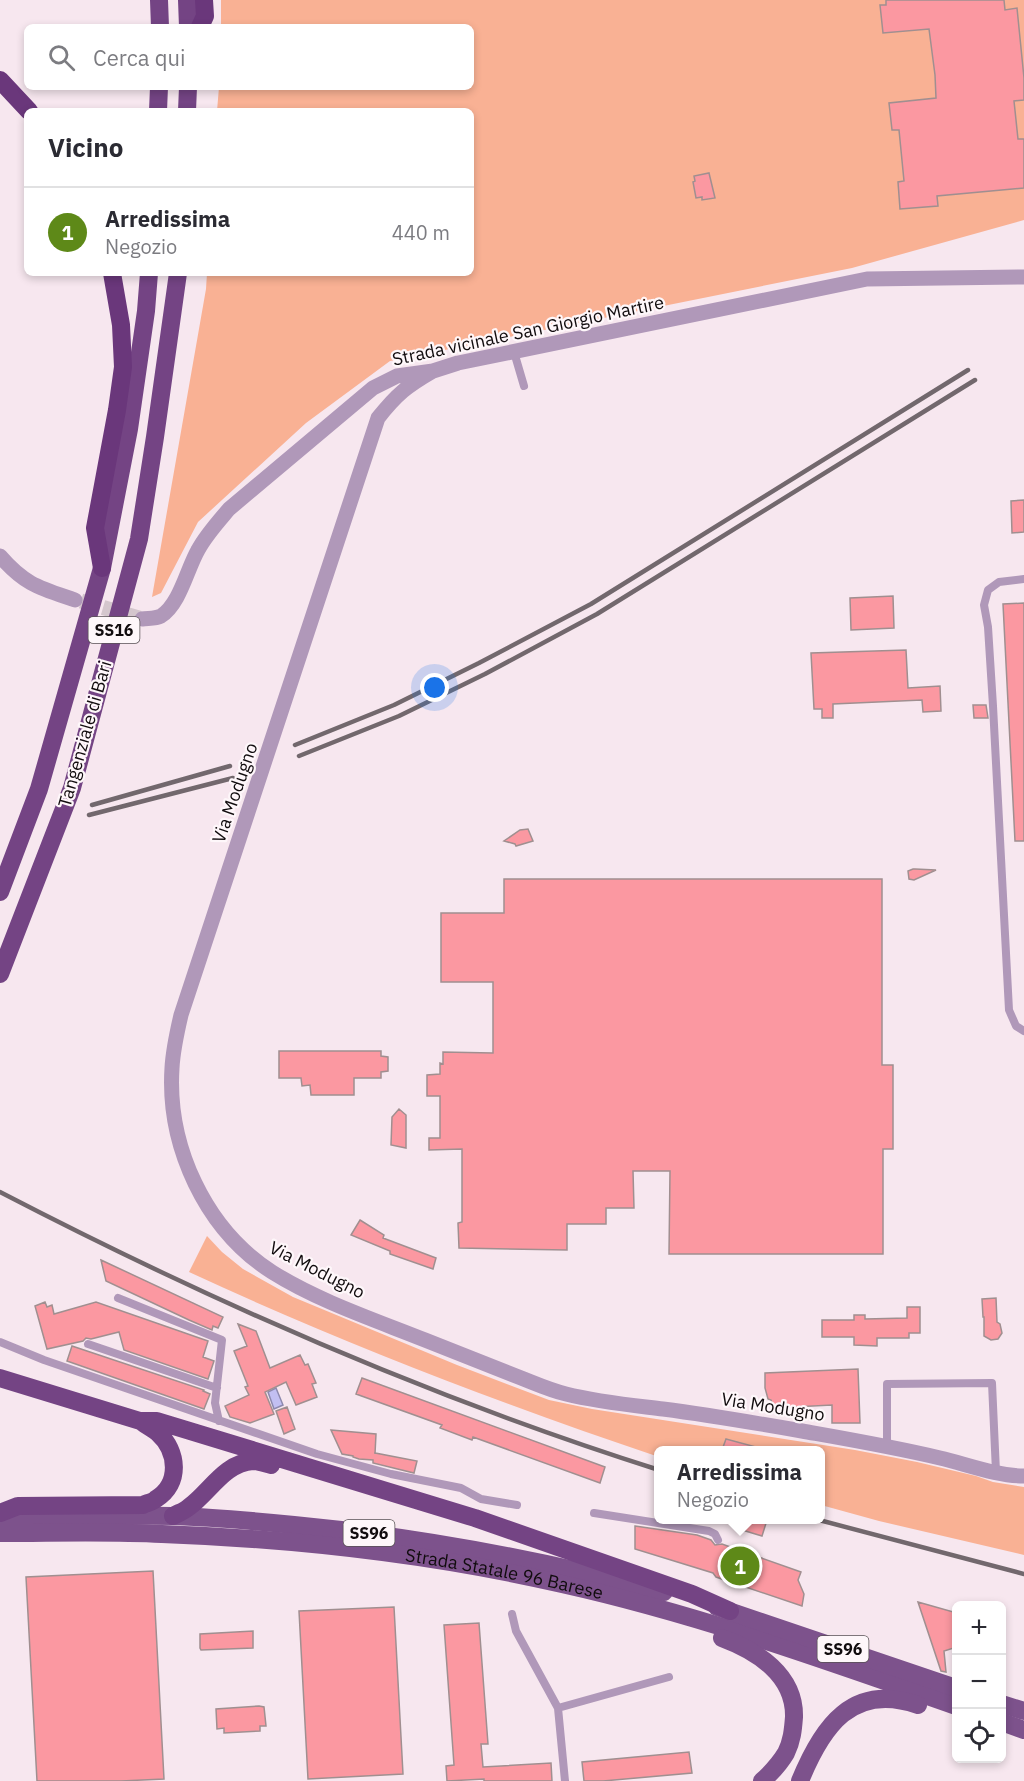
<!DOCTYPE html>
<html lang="it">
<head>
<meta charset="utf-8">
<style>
	body { margin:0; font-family:"IBM Plex Sans",sans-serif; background:#f7f7f7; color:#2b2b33 }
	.controls { position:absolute; right:18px; bottom:18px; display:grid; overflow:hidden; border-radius:9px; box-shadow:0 3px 9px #0003 }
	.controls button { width:54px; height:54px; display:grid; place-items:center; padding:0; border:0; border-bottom:2px solid #e1e1e2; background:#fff; color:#2b2b33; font:30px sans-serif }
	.you { position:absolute; left:435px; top:688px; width:21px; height:21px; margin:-15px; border:4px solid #fff; border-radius:50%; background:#1a73e8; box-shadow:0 0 0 9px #1a73e833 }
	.badge { display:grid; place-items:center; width:39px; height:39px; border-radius:50%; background:#5e8918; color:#fff; font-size:20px; font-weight:700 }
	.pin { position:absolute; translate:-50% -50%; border:3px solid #fff; box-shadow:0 2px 6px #0006 }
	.popup { position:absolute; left:654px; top:1446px; width:171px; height:78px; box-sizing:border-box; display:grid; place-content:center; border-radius:9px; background:#fff; filter:drop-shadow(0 2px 4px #0005); font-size:20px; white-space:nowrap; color:#7c7c81 }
	.popup b { font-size:22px; color:#2b2b33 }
	.popup::after { content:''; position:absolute; left:50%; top:100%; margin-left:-12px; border:12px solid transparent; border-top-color:#fff }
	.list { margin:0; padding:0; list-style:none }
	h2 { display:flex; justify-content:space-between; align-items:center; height:78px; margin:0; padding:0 24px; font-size:26px }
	h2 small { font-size:20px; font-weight:400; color:#7c7c81 }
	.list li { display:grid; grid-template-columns:39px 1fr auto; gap:18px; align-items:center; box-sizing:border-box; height:90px; padding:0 24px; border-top:2px solid #e1e1e2 }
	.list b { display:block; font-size:22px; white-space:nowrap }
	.list p { margin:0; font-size:20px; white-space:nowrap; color:#7c7c81 }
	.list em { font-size:20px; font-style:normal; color:#7c7c81 }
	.icon { flex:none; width:33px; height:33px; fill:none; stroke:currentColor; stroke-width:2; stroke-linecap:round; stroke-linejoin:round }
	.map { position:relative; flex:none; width:1024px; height:1781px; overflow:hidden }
	.search { position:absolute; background:#fff; box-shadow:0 3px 9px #0003; left:24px; top:24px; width:450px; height:66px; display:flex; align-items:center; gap:15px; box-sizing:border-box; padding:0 21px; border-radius:9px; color:#7c7c81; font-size:22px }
	.panel { position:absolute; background:#fff; box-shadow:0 3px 9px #0003; left:24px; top:108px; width:450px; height:168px; border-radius:9px }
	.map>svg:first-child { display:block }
	.green { fill:#f9b194 }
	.water { fill:#c2bff2; stroke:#8d89ae; stroke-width:1.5 }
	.building { fill:#fb98a1; stroke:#a08f90; stroke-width:1.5 }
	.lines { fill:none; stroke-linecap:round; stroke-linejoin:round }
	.minor-tunnel { stroke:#d4c6cd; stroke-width:15; stroke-dasharray:15 8; stroke-linecap:butt }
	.service { stroke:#b098b9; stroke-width:8 }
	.minor { stroke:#b098b9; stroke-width:15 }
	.primary { stroke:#7d528c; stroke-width:18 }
	.trunk { stroke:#744484; stroke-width:18 }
	.motorway { stroke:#6a377b; stroke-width:18 }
	.rail { stroke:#72686d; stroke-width:4.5 }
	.labels { text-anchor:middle; stroke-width:4.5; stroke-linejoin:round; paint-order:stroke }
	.shield { fill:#fef7fa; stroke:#585255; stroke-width:1.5 }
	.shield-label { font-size:16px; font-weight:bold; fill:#110c0e }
	.street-label { font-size:18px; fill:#110c0e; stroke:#fef7fa }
</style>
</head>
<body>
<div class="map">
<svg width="1024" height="1781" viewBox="0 0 1024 1781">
	<rect width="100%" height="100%" fill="#f7e7ef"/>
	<path class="green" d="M221,0H1024V220L852,268L390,361L306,423L198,522L161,593L152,597L206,289L207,273H471V111H217L219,87H471V27H221Z
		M207,1236L222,1252L243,1269L293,1297L457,1365L549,1400L592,1409L855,1450L917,1462L976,1476L993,1482L1024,1487V1555L879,1521L821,1505V1450H659V1457C499,1403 342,1343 189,1272Z"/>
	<path class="water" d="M276,1388L283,1405L274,1409L268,1392Z"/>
	<path class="building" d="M886,0H1004L1005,10L1017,8L1024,78V100L1014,101L1018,139H1024V188L937,196L938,206L900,209L898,182L904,181L899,130H892L889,103L936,98L935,75L929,29L883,33L880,5H886Z
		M709,173L715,198L702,200V197L696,198L693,182L695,181L694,176Z
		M1024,500V532L1012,533L1011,501Z
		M893,596L894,628L851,630L850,598Z
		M1024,603V841H1015L1003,604Z
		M906,650L908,688L940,686L941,711L923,712L922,700L833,704V718H822V709H814L811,653Z
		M973,705H986L988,718H974Z
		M528,829L533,841L516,846L515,844L504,841L520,830Z
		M913,869H915L936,870L914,880L909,879L908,871Z
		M504,879H882V1065H893V1149H883V1254H669L670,1171H633L634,1208H606V1224H567V1250L459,1248L458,1223L462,1222V1149L429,1150V1138H440V1096H427V1075L440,1074V1063L443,1064V1052L493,1053V982H441V913H504Z
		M279,1051H381V1056L388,1057V1071L381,1072V1078H354V1095H311L310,1085L302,1086L301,1078H279Z
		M399,1109L406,1115V1148L391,1145L392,1117Z
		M360,1220L384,1235L383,1238L436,1258L433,1269L390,1254V1251L351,1235Z
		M101,1260L223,1317L218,1328L213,1326L212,1330L189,1320L106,1281Z
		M996,1298L997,1322L1000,1324L1002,1333L998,1339L991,1340L984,1336V1317H983L982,1299Z
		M45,1302L47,1307L52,1305L54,1314L96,1302L208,1341L203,1357L214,1361L208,1379L124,1350L119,1332L91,1339L86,1338L83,1341L47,1349L35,1306Z
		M907,1307H920V1333H909V1338H877V1346L854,1345V1337H822V1320H854V1315H865V1319L907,1318Z
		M238,1324L256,1331L270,1368L300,1355L305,1365L308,1364L316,1383L312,1384L317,1397L296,1405L286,1382L265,1392L274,1414L250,1423L230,1417L225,1406L249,1395L245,1387L248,1386L234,1351L247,1346Z
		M72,1346L204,1390L203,1391L210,1394L204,1409L67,1361Z
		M858,1369L860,1423H832V1405L774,1408L771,1400L768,1399L765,1388V1373Z
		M362,1378L605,1467L600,1483L473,1437L472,1440L440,1428L442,1425L356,1394Z
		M287,1407L295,1429L284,1434L276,1411Z
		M331,1430L376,1434L375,1454V1453L417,1461L414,1473L373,1463V1460L359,1459L353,1457V1456L342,1454Z
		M726,1439L756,1447V1450H722Z
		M745,1520H767L762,1536L742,1530Z
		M635,1526L697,1535L711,1540L715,1545L722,1544L801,1572L798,1580L804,1594L802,1606L716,1577L713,1573L635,1549Z
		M153,1571L164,1779L121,1781H37L26,1577Z
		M918,1602L957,1613V1647L944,1651L946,1672L941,1671Z
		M394,1607L403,1774L308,1779L299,1611Z
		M479,1623L488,1744H481L483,1767L551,1763L552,1781H484V1779L447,1781L446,1766L454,1765L444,1625Z
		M253,1631V1648L201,1650L200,1648V1634Z
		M259,1706L264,1707L266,1726H260V1731L224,1733V1728L217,1729L216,1709Z
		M689,1752L692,1773L603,1781H584L582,1762Z"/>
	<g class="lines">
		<path class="minor-tunnel" d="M81,601L142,619"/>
		<path class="service" d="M514,352L524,386
			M1024,579L999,582L988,590L984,605L988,627L993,706L1009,1010L1016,1026L1024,1031
			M118,1298L222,1340L215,1403L219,1421
			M0,1342L44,1360L317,1454L391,1474L461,1488L481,1499L517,1505
			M88,1344L217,1388
			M887,1447V1384L992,1383L996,1472
			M594,1513L709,1531L715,1534L718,1540
			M512,1614L516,1631L558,1708L669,1677
			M558,1708L565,1781"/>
		<path class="minor" d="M433,371C407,386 397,394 378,418L181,1015C177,1032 173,1049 172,1068C167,1146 205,1229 272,1272C318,1301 375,1320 425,1340C455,1352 485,1364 516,1376C532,1382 549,1390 566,1394C598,1402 630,1405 663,1409C709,1415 756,1423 802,1431C847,1439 894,1447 940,1458C966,1464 997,1476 1024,1476
			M0,556C25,585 40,588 75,600
			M142,619C148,618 155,619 161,616C180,604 187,569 198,550C206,535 218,522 229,509L373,388L397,376L433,371L458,363L867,279L1024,277"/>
		<g class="primary">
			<path d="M0,1519C57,1518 115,1515 172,1516C213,1517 254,1521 294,1525C420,1537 542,1560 664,1592"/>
			<path id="s1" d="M0,1533C54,1533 108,1531 162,1534C297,1539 431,1554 562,1584C697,1614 827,1661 956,1706"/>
			<path d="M717,1607L956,1688"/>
			<path d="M722,1638C757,1651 795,1675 794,1717C793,1730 792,1741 786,1753C780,1763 771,1773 762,1781"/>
			<path d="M1002,1704L1024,1711"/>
			<path d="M1002,1722L1024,1730"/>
			<path d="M800,1781C822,1727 852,1682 918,1705"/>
		</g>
		<path class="trunk" d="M159,0L160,27
			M187,0L188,27
			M158,111L159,87
			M187,111L188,87
			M0,892L39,789L102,568L129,429L146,311L149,273
			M0,974L72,788L139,539L155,437L178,273
			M0,1378L140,1421H157L475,1518L692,1594L730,1611
			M0,1513L18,1506L143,1505C147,1503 153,1502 156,1499C181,1484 178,1451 158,1433C153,1429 147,1426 142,1422
			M173,1516C178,1513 185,1511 189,1507C210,1492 224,1463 253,1461C259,1461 266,1464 271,1465"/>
		<path class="motorway" d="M200,27L205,16L204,0
			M0,80L29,111
			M102,568L95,528L117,410L123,367L121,325L112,273"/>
		<path class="rail" d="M295,745L394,705L479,663L591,604L968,370
			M299,756L399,716L485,674L597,614L975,380
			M92,805L230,766
			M89,815L233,778
			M0,1192C212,1302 431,1398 659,1470
			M819,1520L1024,1574"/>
	</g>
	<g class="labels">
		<g class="shield">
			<rect x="88.5" y="617" width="51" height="26" rx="4.5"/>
			<rect x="343.5" y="1520" width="51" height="26" rx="4.5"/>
			<rect x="817.5" y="1636" width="51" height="26" rx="4.5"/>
		</g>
		<g class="shield-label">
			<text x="114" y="636">SS16</text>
			<text x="369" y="1539">SS96</text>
			<text x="843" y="1655">SS96</text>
		</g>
		<g class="street-label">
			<text transform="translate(528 331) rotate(-12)" y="6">Strada vicinale San Giorgio Martire</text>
			<text transform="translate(85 734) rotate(-74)" y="6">Tangenziale di Bari</text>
			<text transform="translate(235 793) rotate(-71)" y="6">Via Modugno</text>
			<text transform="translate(317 1270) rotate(27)" y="6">Via Modugno</text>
			<text transform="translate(773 1407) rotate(9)" y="6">Via Modugno</text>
			<text dy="6" stroke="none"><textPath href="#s1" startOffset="507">Strada Statale 96 Barese</textPath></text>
		</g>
	</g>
</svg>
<div class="controls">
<button>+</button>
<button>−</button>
<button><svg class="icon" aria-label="locate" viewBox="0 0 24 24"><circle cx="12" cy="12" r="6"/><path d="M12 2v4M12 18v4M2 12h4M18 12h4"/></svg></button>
</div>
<div class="you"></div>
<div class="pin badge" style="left:740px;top:1566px">1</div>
<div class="popup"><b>Arredissima</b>Negozio</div>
<div class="search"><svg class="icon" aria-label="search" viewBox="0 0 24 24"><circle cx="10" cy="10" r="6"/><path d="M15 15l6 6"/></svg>Cerca qui</div>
<section class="panel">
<h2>Vicino<small></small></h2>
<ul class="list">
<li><span class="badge">1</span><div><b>Arredissima</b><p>Negozio</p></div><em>440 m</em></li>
</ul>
</section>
</div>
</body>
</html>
